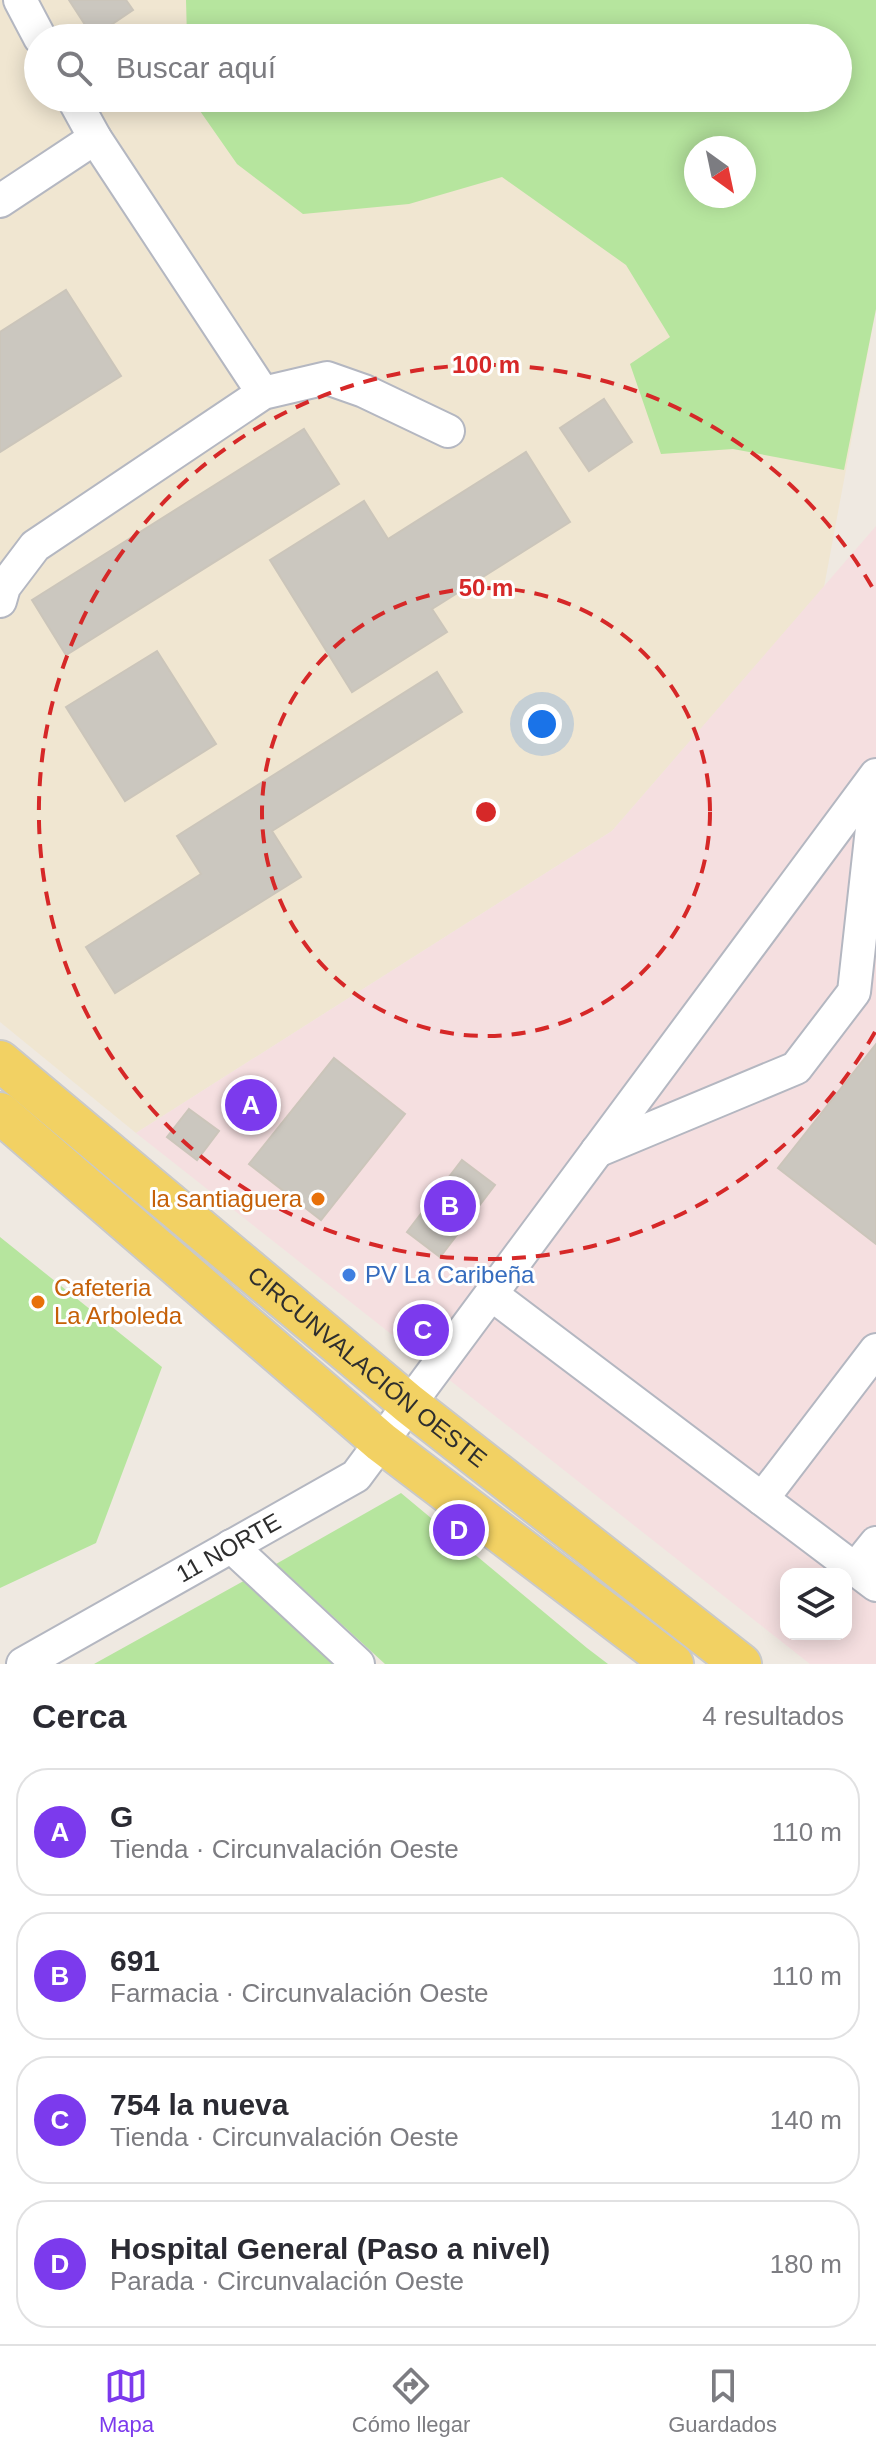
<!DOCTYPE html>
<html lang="es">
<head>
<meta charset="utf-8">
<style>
	body { margin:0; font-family:Helvetica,sans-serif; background:#f2f2f3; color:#2b2b33 }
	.controls { position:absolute; right:24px; bottom:24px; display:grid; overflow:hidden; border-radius:16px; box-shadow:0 4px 20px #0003 }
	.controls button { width:72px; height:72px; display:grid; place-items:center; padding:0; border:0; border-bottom:2px solid #e1e1e2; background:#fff; color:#2b2b33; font:40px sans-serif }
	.compass { position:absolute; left:684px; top:136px; width:72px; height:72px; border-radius:50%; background:#fff; box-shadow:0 4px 20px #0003; rotate:147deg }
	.you { position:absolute; left:542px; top:724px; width:28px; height:28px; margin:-20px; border:6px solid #fff; border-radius:50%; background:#1a73e8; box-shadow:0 0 0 12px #1a73e833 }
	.badge { display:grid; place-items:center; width:52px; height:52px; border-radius:50%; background:#7c3aed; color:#fff; font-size:26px; font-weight:700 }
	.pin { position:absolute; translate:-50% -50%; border:4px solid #fff; box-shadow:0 2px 8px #0006 }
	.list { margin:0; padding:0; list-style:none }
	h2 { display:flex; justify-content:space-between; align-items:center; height:104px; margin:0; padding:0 32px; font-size:34px }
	h2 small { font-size:26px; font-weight:400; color:#7c7c81 }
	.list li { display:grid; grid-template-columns:52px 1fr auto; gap:24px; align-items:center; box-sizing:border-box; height:128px; margin:0 16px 16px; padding:0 16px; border:2px solid #e1e1e2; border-radius:32px }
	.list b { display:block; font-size:30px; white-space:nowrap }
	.list p { margin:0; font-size:26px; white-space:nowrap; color:#7c7c81 }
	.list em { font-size:26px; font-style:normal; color:#7c7c81 }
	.icon { flex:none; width:44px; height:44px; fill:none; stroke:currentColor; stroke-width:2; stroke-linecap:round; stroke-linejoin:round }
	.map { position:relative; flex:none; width:876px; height:1664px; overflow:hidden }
	.search { position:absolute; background:#fff; box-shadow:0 4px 20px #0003; left:24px; right:24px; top:24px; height:88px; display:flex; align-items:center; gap:20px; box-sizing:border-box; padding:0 28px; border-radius:44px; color:#7c7c81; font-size:30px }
	.sheet { height:680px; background:#fff }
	nav { display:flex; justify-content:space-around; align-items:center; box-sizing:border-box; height:112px; border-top:2px solid #e1e1e2; background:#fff; font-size:22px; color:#7c7c81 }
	nav a { display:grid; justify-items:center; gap:4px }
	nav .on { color:#7c3aed }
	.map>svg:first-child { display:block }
	.education { fill:#f0e6d1; fill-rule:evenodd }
	.medical { fill:#f5dfe0; fill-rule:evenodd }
	.green { fill:#b6e59e; fill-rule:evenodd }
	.building { fill:#cbc7bf; stroke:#cbc5ba; stroke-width:2 }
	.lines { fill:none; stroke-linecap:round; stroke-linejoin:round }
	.minor-casing { stroke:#b4b7c1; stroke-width:36 }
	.major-casing { stroke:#c9c9c9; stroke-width:44 }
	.minor { stroke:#fff; stroke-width:32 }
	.major { stroke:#f2d163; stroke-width:40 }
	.ring { fill:none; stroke:#d62828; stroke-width:4; stroke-dasharray:14 10 }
	.food-dot { fill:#e8710a; stroke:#fff; stroke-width:3 }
	.shop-dot { fill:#3f7fe0; stroke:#fff; stroke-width:3 }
	.labels { text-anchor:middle; stroke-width:6; stroke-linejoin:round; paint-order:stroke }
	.food-label { font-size:24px; fill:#c56008; stroke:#fff; text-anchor:end }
	.shop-label { font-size:24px; fill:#366cbe; stroke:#fff; text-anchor:start }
	.street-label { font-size:24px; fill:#2e2e2e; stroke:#fff }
	.centre { fill:#d62828; stroke:#fff; stroke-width:4 }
	.ring-label { font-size:24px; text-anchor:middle; font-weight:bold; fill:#d62828; stroke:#fff; stroke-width:6; stroke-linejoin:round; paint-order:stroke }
</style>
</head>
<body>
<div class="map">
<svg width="876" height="1664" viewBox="0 0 876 1664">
	<rect width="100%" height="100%" fill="#efe9e1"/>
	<path class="education" d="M0,0H876V309L824,587L612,831L136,1133L0,1022ZM38,38H838V98H38ZM696,148H744V196H696Z"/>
	<path class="medical" d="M876,526V1664H810L136,1133L612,831ZM786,1574H846V1634H786Z"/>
	<path class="green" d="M186,0H876V309L844,470L733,449L661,454L630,364L670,337L626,265L502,177L409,204L303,214L237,164L191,98H838V38H187ZM744,148V196H696V148Z
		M0,1237L162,1367L96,1543L0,1588Z
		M401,1493L587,1648L608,1664H385L276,1564Z
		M249,1578L341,1664H94Z"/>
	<path class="building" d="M69,0H126L133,10L93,37Z
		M66,290L121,376L0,452V332Z
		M604,399L632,442L589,471L560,428Z
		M304,429L339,484L66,655L32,600Z
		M526,452L570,522L432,609L447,632L352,692L270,560L364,501L388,539Z
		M157,651L216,744L125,801L66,707Z
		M437,672L462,712L272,831L301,877L115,993L86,947L201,874L177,836Z
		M876,1044V1244L778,1168Z
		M334,1058L405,1114L321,1220L249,1164Z
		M189,1109L219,1131L197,1160L167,1137Z
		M462,1160L495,1185L440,1257L407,1232Z"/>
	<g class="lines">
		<g class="minor-casing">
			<g id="minor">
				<path d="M20,0L40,38"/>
				<path d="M73,98L95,138L263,393"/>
				<path d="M0,201L95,138"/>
				<path d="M0,601L4,587L35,546L263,393L327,378L364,391L448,431"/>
				<path d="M597,1151L796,1068L854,992L876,792"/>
				<path d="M491,1294L876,1585"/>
				<path d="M762,1499L876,1350"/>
				<path d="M231,1546L358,1664"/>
				<path d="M855,1569L876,1543"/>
				<path id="s1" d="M23,1664L356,1476L876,775"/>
			</g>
		</g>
		<g class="major-casing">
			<g id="major">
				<path id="s2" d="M0,1061L409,1404L741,1664"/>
				<path d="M0,1113L381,1442L673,1664"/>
			</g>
		</g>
		<use href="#minor" class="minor"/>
		<use href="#major" class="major"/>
	</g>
	<g class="ring">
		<circle cx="486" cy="812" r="224"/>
		<path d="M875 1032A447 447 0 1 1 875 592"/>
	</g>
	<g class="food-dot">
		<circle cx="318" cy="1199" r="8"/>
		<circle cx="38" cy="1302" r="8"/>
	</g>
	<circle class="shop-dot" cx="349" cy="1275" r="8"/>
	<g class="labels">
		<g class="food-label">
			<text x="302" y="1207">la santiaguera</text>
			<text x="54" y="1296" text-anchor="start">Cafeteria<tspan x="54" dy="28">La Arboleda</tspan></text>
		</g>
		<g class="shop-label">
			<text x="365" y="1283">PV La Caribeña</text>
		</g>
		<g class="street-label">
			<text dy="8" stroke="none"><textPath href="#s2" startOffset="478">CIRCUNVALACIÓN OESTE</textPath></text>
			<text dy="8" stroke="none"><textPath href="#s1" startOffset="236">11 NORTE</textPath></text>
		</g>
	</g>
	<circle cx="486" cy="812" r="12" class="centre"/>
	<g class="ring-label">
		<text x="486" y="373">100 m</text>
		<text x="486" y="596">50 m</text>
	</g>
</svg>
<div class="controls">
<button><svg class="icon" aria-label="layers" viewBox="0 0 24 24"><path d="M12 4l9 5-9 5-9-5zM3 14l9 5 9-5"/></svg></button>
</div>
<svg class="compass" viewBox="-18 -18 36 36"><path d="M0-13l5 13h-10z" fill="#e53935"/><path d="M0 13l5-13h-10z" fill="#7c7c81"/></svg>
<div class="you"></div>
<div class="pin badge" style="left:251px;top:1105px">A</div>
<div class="pin badge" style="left:450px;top:1206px">B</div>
<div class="pin badge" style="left:423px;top:1330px">C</div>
<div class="pin badge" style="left:459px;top:1530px">D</div>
<div class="search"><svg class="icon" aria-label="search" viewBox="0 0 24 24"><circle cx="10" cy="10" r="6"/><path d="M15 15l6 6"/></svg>Buscar aquí</div>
</div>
<section class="sheet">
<h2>Cerca<small>4 resultados</small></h2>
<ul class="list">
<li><span class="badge">A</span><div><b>G</b><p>Tienda · Circunvalación Oeste</p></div><em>110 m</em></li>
<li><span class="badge">B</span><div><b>691</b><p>Farmacia · Circunvalación Oeste</p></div><em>110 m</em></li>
<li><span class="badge">C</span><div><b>754 la nueva</b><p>Tienda · Circunvalación Oeste</p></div><em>140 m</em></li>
<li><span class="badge">D</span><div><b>Hospital General (Paso a nivel)</b><p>Parada · Circunvalación Oeste</p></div><em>180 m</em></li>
</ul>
</section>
<nav>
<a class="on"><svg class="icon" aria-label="map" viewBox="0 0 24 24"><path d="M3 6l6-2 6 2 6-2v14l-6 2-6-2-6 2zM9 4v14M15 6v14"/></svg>Mapa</a>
<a><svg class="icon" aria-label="directions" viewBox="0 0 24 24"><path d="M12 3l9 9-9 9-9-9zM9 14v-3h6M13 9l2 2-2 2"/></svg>Cómo llegar</a>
<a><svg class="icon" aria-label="saved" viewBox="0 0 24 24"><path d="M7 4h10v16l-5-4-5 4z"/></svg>Guardados</a>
</nav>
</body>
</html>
